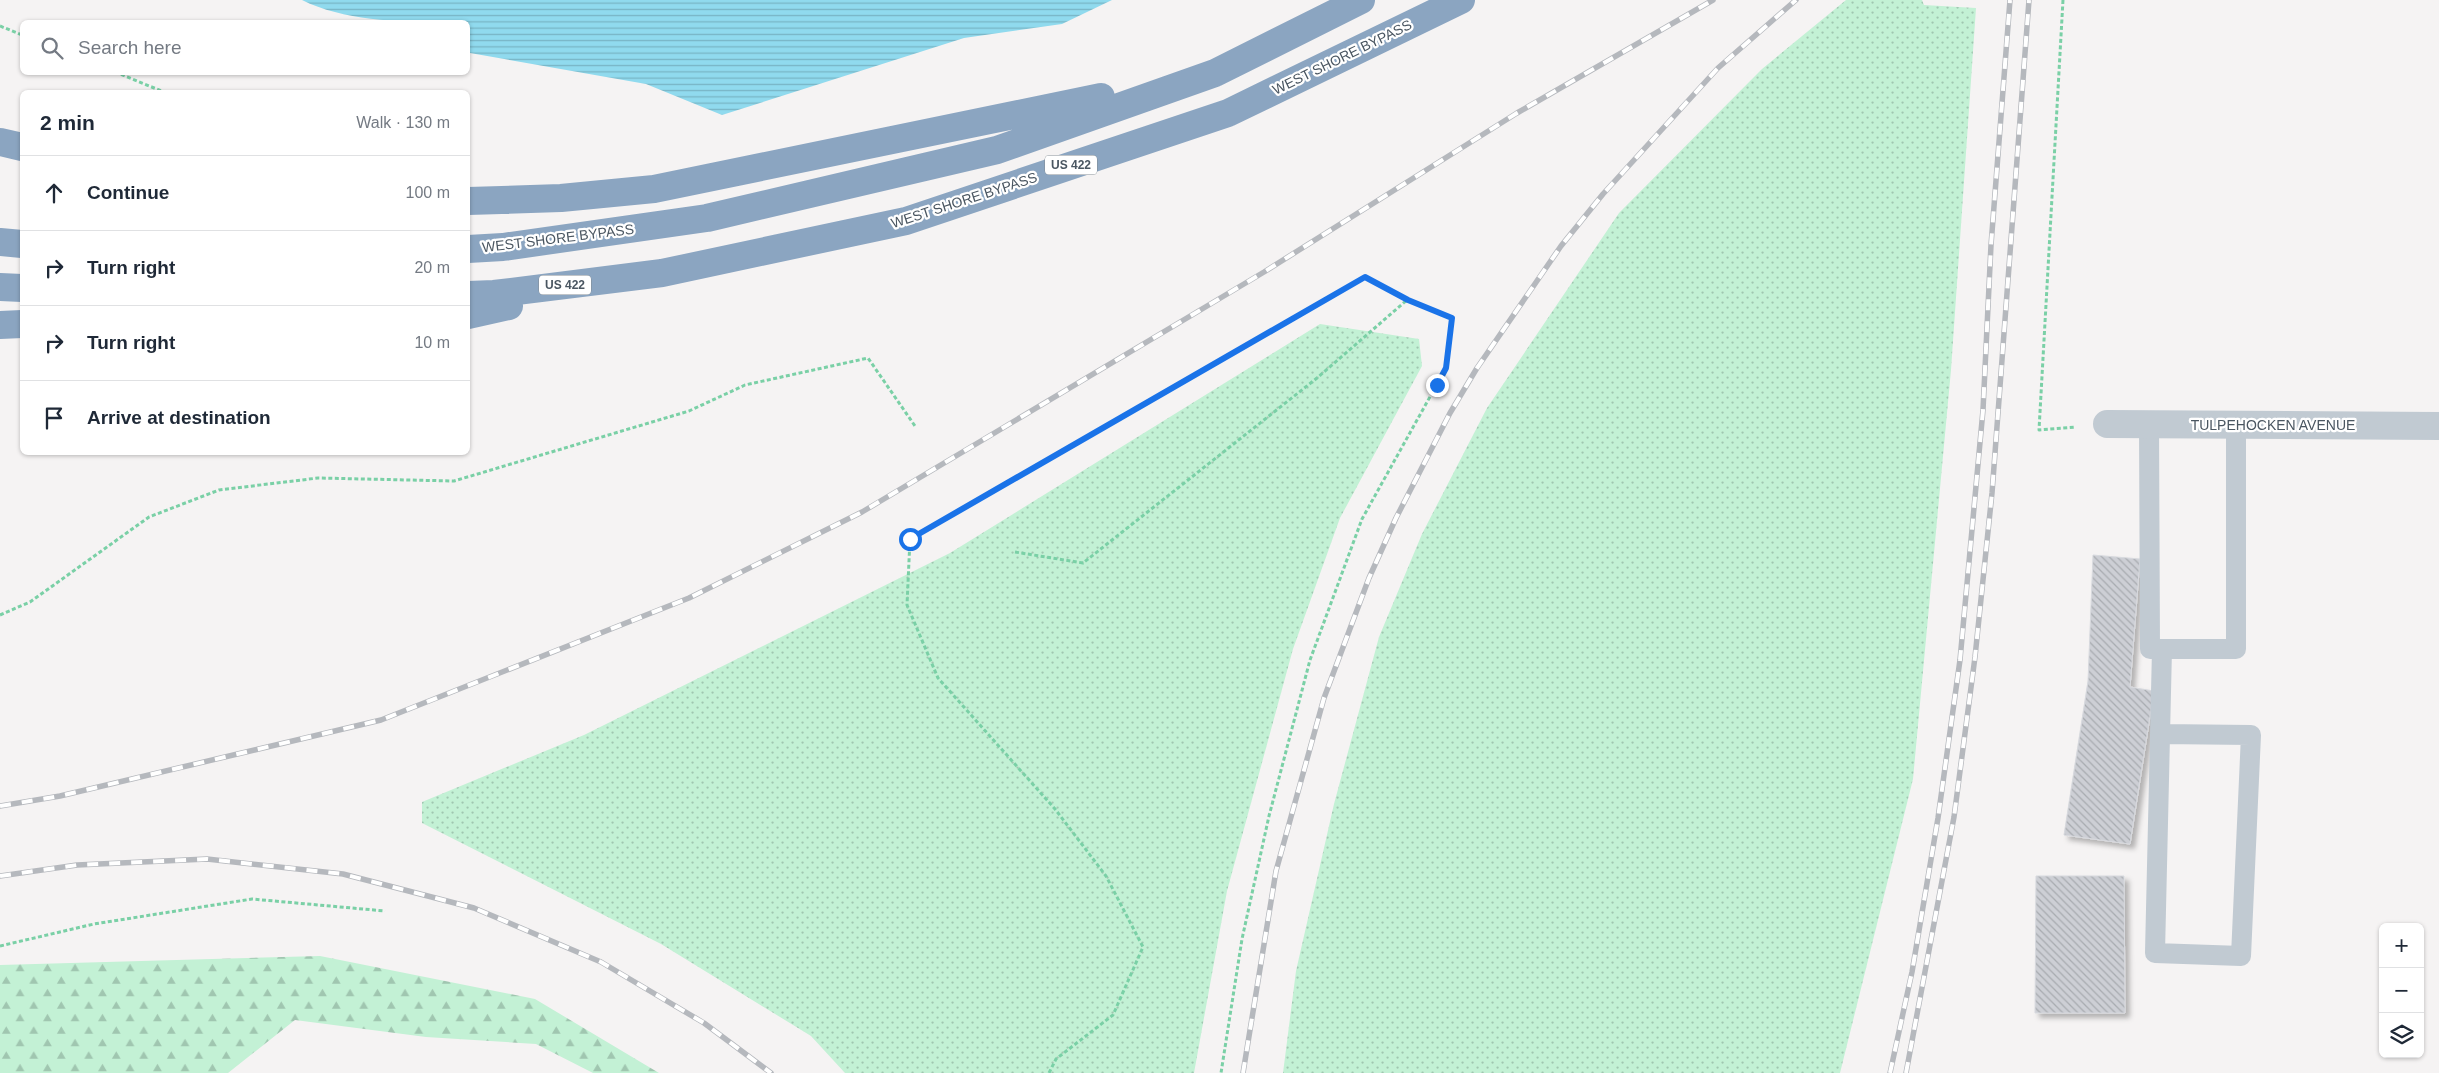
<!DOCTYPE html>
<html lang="en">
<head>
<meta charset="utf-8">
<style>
	body { margin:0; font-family:Helvetica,sans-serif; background:#f6f6f7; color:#1f2937 }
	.controls { position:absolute; right:15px; bottom:15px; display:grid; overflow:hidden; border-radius:8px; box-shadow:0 1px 4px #0004 }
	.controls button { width:45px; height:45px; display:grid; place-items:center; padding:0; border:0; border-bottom:1px solid #e0e1e3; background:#fff; color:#1f2937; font:25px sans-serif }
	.stop { position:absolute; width:15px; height:15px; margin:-11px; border:4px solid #1a73e8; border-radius:50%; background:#fff }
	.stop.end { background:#1a73e8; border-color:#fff; box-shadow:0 1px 5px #0008 }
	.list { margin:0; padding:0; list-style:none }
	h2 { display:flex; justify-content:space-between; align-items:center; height:65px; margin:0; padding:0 20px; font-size:21px }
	h2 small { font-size:16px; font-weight:400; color:#747a83 }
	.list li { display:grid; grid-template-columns:32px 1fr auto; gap:15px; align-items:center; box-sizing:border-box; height:75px; padding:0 20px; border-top:1px solid #e0e1e3 }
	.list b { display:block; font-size:19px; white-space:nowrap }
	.list em { font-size:16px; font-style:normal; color:#747a83 }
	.icon { flex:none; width:28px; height:28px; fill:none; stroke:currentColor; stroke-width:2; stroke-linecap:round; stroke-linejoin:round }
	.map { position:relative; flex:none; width:2439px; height:1073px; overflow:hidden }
	.search { position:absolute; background:#fff; box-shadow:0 1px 4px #0004; left:20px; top:20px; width:450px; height:55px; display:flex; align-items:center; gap:12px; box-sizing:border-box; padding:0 18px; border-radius:8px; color:#747a83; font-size:19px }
	.panel { position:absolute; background:#fff; box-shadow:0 1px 4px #0004; left:20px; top:90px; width:450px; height:365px; border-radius:8px }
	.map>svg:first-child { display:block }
	.grass { fill:url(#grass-dots) }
	.forest { fill:url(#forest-firs) }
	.water { fill:url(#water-rules) }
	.building { fill:url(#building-back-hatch); stroke:#d7d9de; filter:url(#shadow) }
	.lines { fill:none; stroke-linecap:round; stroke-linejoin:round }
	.path { stroke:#7ad0a6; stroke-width:3; stroke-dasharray:4 2.5; stroke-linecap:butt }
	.service { stroke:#c1cad2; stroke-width:20 }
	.minor { stroke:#c1cad2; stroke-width:28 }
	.motorway { stroke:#8ba5c1; stroke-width:28 }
	.rail-casing { stroke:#b5b8bd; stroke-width:5.5 }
	.rail { stroke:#fff; stroke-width:4; stroke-dasharray:11; stroke-linecap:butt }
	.route { stroke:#1a73e8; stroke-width:6 }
	.labels { text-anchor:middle; stroke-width:4.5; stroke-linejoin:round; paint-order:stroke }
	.shield { fill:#fff; stroke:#808990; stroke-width:1 }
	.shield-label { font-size:12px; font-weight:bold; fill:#4a5661 }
	.street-label { font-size:14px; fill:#4a5661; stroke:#fff }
</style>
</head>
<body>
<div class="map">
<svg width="2439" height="1073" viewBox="0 0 2439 1073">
	<defs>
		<pattern id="grass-dots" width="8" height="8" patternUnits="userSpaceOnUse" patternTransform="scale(1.25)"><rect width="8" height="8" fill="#c3f1d5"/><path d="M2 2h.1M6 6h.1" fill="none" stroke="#a0c6b0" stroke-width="1.8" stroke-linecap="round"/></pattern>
		<pattern id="forest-firs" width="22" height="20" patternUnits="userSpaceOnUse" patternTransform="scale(1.25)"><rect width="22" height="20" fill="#c3f1d5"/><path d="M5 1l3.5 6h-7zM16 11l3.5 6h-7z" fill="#a0c6b0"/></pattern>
		<pattern id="water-rules" width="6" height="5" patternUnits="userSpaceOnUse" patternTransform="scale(1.25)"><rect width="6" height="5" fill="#90daee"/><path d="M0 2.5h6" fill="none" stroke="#78b4c4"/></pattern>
		<pattern id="building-back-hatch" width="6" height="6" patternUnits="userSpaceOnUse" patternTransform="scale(1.25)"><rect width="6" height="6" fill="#cdcfd5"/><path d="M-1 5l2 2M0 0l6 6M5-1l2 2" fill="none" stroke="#a8abb0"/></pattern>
		<filter id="shadow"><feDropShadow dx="4.5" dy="4.5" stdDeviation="2.5" flood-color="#0004"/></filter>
	</defs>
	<rect width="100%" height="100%" fill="#f5f3f3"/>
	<path class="grass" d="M1846,0H1922L1924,5L1976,8L1951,370L1913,779L1840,1073H1283L1296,971L1334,804L1379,637L1422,534L1487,408L1619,213L1762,69Z
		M1320,324L1419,339L1422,366L1340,518L1293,649L1227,891L1194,1073H845L811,1036L661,944L422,823V802L584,735L950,553Z"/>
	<path class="forest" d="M320,956L535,999L659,1073H593L536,1044L426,1037L295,1020L228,1073H0V965Z"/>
	<path class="water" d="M302,0H1112L1062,24L964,38L722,115L646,84L470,53L468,52V22C415,22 350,24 302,0Z"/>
	<path class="building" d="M2093,555L2140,559L2130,687L2154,691L2130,844L2064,835L2088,681Z
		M2036,876H2124L2125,1013H2035Z"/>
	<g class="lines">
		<path class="path" d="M2063,0L2039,430L2076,427
			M0,26L22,35
			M115,72L164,92
			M1015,552L1083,563L1317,378L1407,300
			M0,615L30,602L149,517L219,490L318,478L454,481L689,411L745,385L868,358L915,426
			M0,946L94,924L252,899L385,911
			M1049,1073L1056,1059L1113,1015L1143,947L1106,876L1055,809L938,678L907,605L910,539L1365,277L1408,300L1452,318L1446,368L1362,519L1310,660L1269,816L1242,939L1221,1073"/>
		<path class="service" d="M2149,425L2150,649H2236V425
			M2161,734L2251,735L2241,956L2155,953L2162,649"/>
		<path class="minor" d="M2107,424L2439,426"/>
		<path class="motorway" d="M0,142L22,147
			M468,201L561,198L654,189L1101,97
			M0,242L22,244
			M468,249L503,247L707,218L997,150L1215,73L1361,0
			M0,287L22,288
			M468,295L494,294L662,273L906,221L1228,113L1461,0
			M468,315L509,306
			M0,325L22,324"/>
		<g class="rail-casing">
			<path id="rail" d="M0,806L60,796L381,720L689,598L862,512L1264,272L1517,113L1713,0
				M0,876L77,865L207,859L343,874L474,908L601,962L704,1023L771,1073
				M1243,1073L1276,871L1324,698L1369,578L1396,518L1450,413L1477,368L1561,246L1603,194L1718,68L1796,0
				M1890,1073L1912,972L1938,818L1960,660L1983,410L1991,245L2010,0
				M1906,1073L1954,817L1975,657L1992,493L2029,0"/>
		</g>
		<use href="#rail" class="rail"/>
	</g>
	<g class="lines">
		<path class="route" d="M910,539L1365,277L1408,300L1452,318L1446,368L1437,385"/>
	</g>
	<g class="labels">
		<g class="shield">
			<rect x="1045" y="155.5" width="52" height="19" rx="4"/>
			<rect x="539" y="275.5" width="52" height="19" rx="4"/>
		</g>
		<g class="shield-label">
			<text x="1071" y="169">US 422</text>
			<text x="565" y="289">US 422</text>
		</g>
		<g class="street-label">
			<text transform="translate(1342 57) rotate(-26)" y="5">WEST SHORE BYPASS</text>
			<text transform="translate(964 200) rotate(-18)" y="5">WEST SHORE BYPASS</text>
			<text transform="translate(558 238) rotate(-7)" y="5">WEST SHORE BYPASS</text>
			<text x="2273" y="430">TULPEHOCKEN AVENUE</text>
		</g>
	</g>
</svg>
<div class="controls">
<button>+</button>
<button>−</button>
<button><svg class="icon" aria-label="layers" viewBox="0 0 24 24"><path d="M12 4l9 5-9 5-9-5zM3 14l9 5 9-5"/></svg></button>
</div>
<div class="stop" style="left:910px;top:539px"></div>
<div class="stop end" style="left:1437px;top:385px"></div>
<div class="search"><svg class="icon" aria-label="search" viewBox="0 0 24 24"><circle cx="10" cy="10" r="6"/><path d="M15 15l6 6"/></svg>Search here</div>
<section class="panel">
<h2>2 min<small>Walk · 130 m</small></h2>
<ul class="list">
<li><svg class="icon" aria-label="ahead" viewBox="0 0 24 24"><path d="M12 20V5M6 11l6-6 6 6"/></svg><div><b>Continue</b></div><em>100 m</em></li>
<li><svg class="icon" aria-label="right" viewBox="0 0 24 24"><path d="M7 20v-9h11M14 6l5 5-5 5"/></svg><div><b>Turn right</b></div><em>20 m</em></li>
<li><svg class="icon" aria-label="right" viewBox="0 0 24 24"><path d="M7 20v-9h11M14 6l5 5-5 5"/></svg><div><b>Turn right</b></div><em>10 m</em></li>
<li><svg class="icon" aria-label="arrive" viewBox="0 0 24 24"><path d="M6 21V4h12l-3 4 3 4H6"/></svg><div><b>Arrive at destination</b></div></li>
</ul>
</section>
</div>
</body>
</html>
